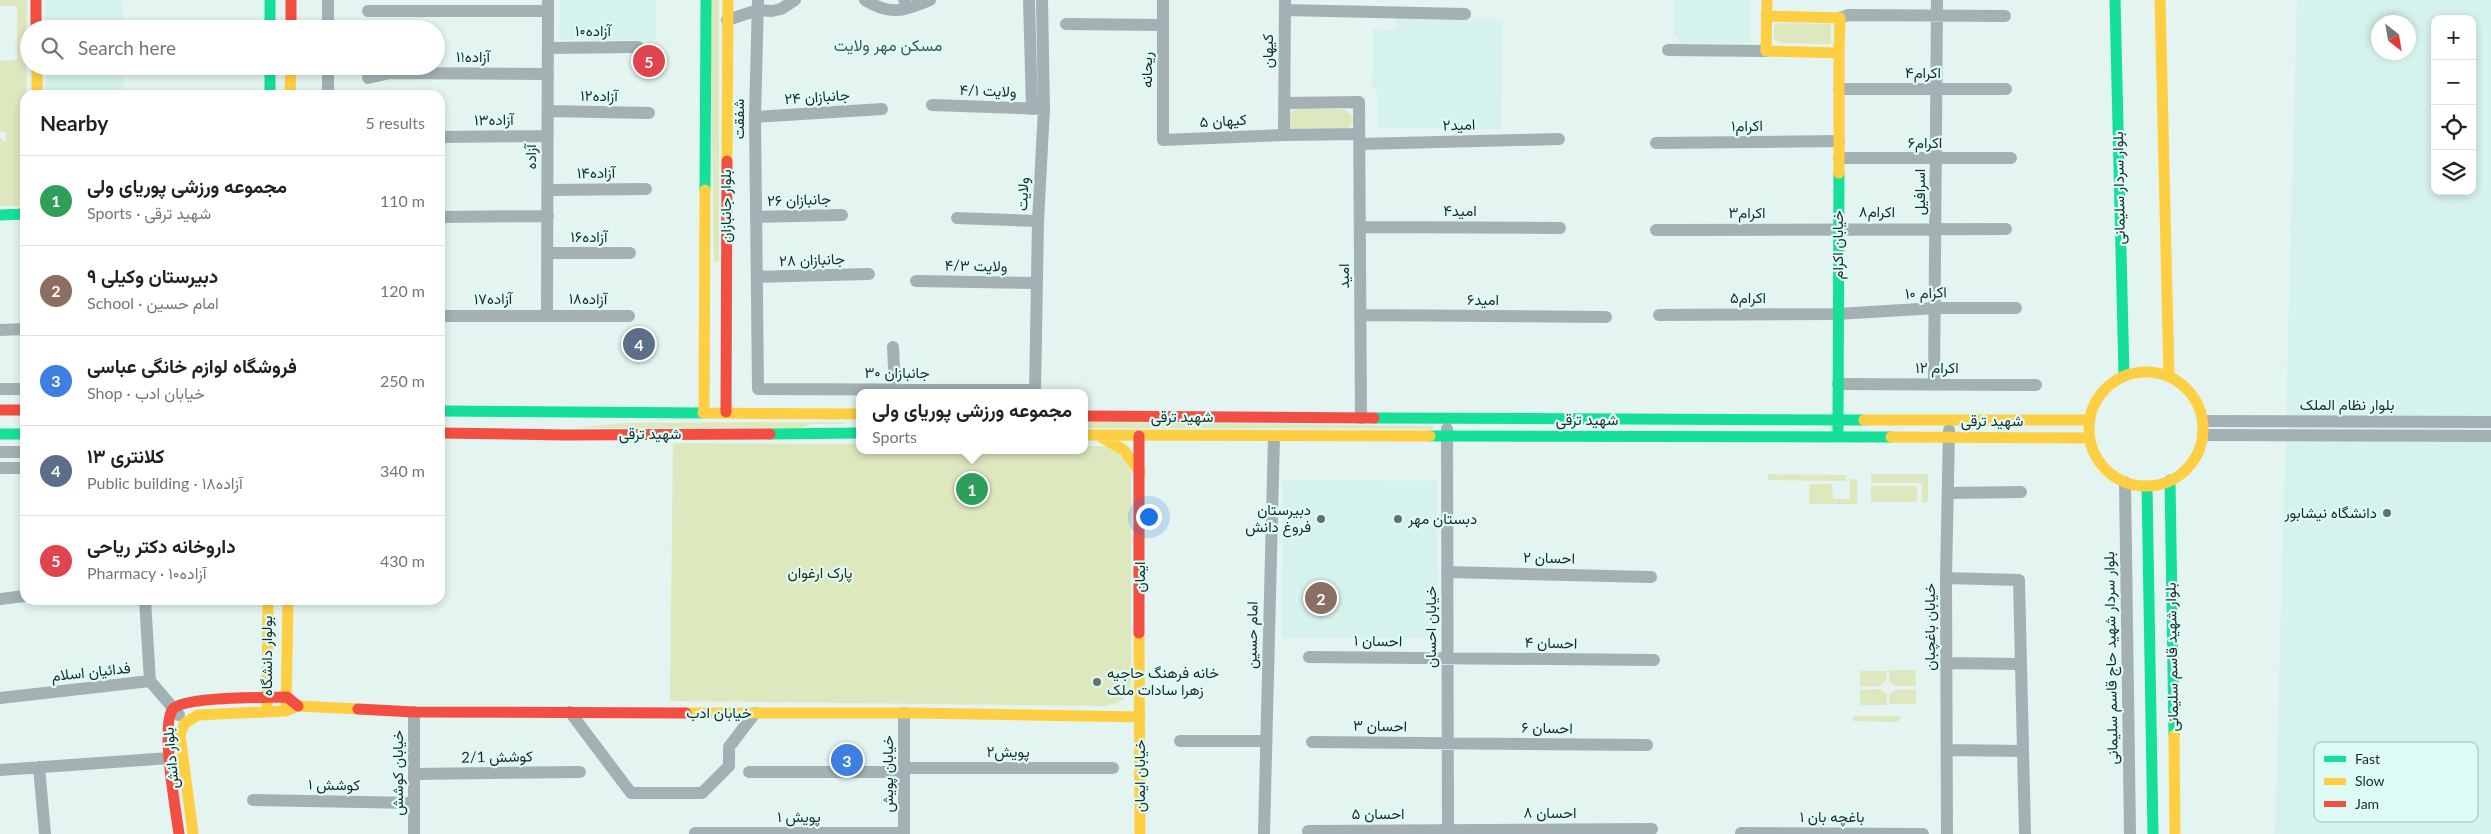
<!DOCTYPE html>
<html lang="en">
<head>
<meta charset="utf-8">
<style>
	body { margin:0; font-family:Lato,Vazirmatn,sans-serif; background:#f2f2f2; color:#222 }
	.controls { position:absolute; right:15px; top:15px; display:grid; overflow:hidden; border-radius:10px; box-shadow:0 2px 8px #0003 }
	.controls button { width:45px; height:45px; display:grid; place-items:center; padding:0; border:0; border-bottom:1px solid #e0e0e0; background:#fff; color:#222; font:25px sans-serif }
	.compass { position:absolute; left:2371px; top:15px; width:45px; height:45px; border-radius:50%; background:#fff; box-shadow:0 2px 8px #0003; rotate:149deg }
	.you { position:absolute; left:1148px; top:516px; width:18px; height:18px; margin:-12px; border:4px solid #fff; border-radius:50%; background:#1a73e8; box-shadow:0 0 0 8px #1a73e833 }
	.badge { display:grid; place-items:center; width:32px; height:32px; border-radius:50%; background:#63706e; color:#fff; font-size:16px; font-weight:700 }
	.pin { position:absolute; translate:-50% -50%; border:2px solid #fff; box-shadow:0 1px 5px #0006 }
	.popup { position:absolute; left:856px; top:389px; width:232px; height:65px; box-sizing:border-box; display:grid; place-content:center; border-radius:10px; background:#fff; filter:drop-shadow(0 1px 4px #0005); font-size:16px; white-space:nowrap; color:#767676 }
	.popup b { font-size:19px; color:#222 }
	.popup::after { content:''; position:absolute; left:50%; top:100%; margin-left:-10px; border:10px solid transparent; border-top-color:#fff }
	.list { margin:0; padding:0; list-style:none }
	h2 { display:flex; justify-content:space-between; align-items:center; height:65px; margin:0; padding:0 20px; font-size:21px }
	h2 small { font-size:16px; font-weight:400; color:#767676 }
	.list li { display:grid; grid-template-columns:32px 1fr auto; gap:15px; align-items:center; box-sizing:border-box; height:90px; padding:0 20px; border-top:1px solid #e0e0e0 }
	.list b { display:block; font-size:19px; white-space:nowrap }
	.list p { margin:0; font-size:16px; white-space:nowrap; color:#767676 }
	.list em { font-size:16px; font-style:normal; color:#767676 }
	.icon { flex:none; width:28px; height:28px; fill:none; stroke:currentColor; stroke-width:2; stroke-linecap:round; stroke-linejoin:round }
	.map { position:relative; flex:none; width:2491px; height:834px; overflow:hidden }
	.search { position:absolute; background:#fff; box-shadow:0 2px 8px #0003; left:20px; top:20px; width:425px; height:55px; display:flex; align-items:center; gap:12px; box-sizing:border-box; padding:0 18px; border-radius:28px; color:#767676; font-size:19px }
	.panel { position:absolute; background:#fff; box-shadow:0 2px 8px #0003; left:20px; top:90px; width:425px; height:515px; border-radius:15px }
	.map>svg:first-child { display:block }
	.built { fill:#d5f2ec; fill-rule:evenodd }
	.green { fill:#dde8bf }
	.lines { fill:none; stroke-linecap:round; stroke-linejoin:round }
	.street { stroke:#a3b1b4; stroke-width:12 }
	.fast { stroke:#16e098; stroke-width:11 }
	.slow { stroke:#ffcf43; stroke-width:11 }
	.jam { stroke:#f24e42; stroke-width:11 }
	.poi-dot { fill:#63706e; stroke:#ddfbf5; stroke-width:2 }
	.labels { text-anchor:middle; stroke-width:4.5; stroke-linejoin:round; paint-order:stroke }
	.street-label { font-size:15px; fill:#1e2927; stroke:#ddfbf5 }
	.poi-label { font-size:15px; fill:#1e2927; stroke:#ddfbf5; text-anchor:end }
	.park-label { font-size:15px; fill:#2a2c0b; stroke:#ddfbf5 }
	.neighbourhood-label { font-size:16px; fill:#3e5853; stroke:#ddfbf5 }
	.key { fill:#ddfbf5; stroke:#a4bcb7; stroke-width:1 }
	.key-label { font-size:14px; fill:#1e2927 }
</style>
</head>
<body>
<div class="map">
<svg width="2491" height="834" viewBox="0 0 2491 834">
	<rect width="100%" height="100%" fill="#e4f4f1"/>
	<path class="built" d="M45,0H122L123,29H45Z
		M560,0H656V40H560Z
		M1674,0H1751V43L1678,44V38L1674,35Z
		M2297,0H2491V834H2275ZM2435,19H2472V191H2435ZM2378,22H2408V52H2378Z
		M1396,18L1503,20L1501,129L1381,128L1377,124V90L1372,89L1373,29L1396,30Z
		M45,66H123L124,93L46,94Z
		M1283,480L1437,481L1438,638H1282Z"/>
	<path class="green" d="M0,0H27L25,206H0V138L6,142V132H0V61L17,60V6H0Z
		M710,0H719V261L714,263Z
		M1780,23L1831,24V44L1782,43L1774,40V25Z
		M1295,109H1344L1353,117V122L1346,130L1295,131L1289,128L1288,113Z
		M840,422L847,424H811L802,428H576L625,423Z
		M1085,422L1434,426L1431,429L1085,428Z
		M673,443L859,444L860,450H1084L1085,446H1112L1131,467V682C1128,698 1121,703 1105,706L670,701Z
		M1768,474L1847,475L1846,481L1768,480Z
		M1871,474H1928V502H1922V483H1871Z
		M1850,479H1857V504H1809V484H1832L1833,499H1850Z
		M1871,486H1917V502H1871Z
		M1889,670H1915L1916,686H1895L1889,681Z
		M1860,671H1887L1886,680L1880,686L1860,687Z
		M1880,689L1887,694V705H1860V690Z
		M1916,689V704H1889V695L1896,690Z
		M1855,716H1899L1901,718L1897,722L1853,721L1852,718Z"/>
	<g class="lines">
		<path class="street" d="M758,0L755,117L758,389L1035,390
			M865,0C890,16 904,11 930,0
			M904,0H905
			M1029,0L1032,109
			M1163,0V140L1284,135
			M1285,0L1284,135L1359,134
			M1285,10L1465,14
			M368,11H548
			M1840,18L1848,15L2005,16
			M727,20L758,10L772,11L781,9L795,0
			M1066,24L1163,25
			M328,29V0
			M548,48L638,47
			M1668,50L1766,51
			M368,78L390,73L548,74
			M1839,89H2006
			M328,95V66
			M1284,103L1359,102L1361,418
			M932,105L1044,109
			M548,111L649,113
			M755,117L882,109
			M440,137L548,136
			M1656,143L1839,141
			M1360,144L1559,139
			M1839,158H2011
			M548,190L646,189
			M440,217L548,216
			M756,217L842,215
			M957,218L1038,221
			M1360,227L1560,228
			M1656,230L2006,229
			M547,253H630
			M757,277L869,274
			M916,281L1036,283
			M547,315L548,0
			M1361,315L1606,317
			M1659,315L1837,314L1936,308H2016
			M440,316H629
			M0,330L25,329
			M893,347L895,389
			M1838,384L2036,385
			M1934,384L1937,0
			M0,389H25
			M1035,393L1038,221L1044,109L1042,0
			M2203,421L2491,422
			M1447,429L1448,834
			M2203,435L2491,436
			M0,452H25
			M0,468H25
			M2125,482L2130,834
			M1948,493L2021,492
			M1447,572L1651,577
			M1946,578L2019,580L2025,834
			M0,599L25,596
			M145,600L150,681
			M1309,657L1654,660
			M1946,663L2021,664
			M0,698L150,681L179,715
			M414,712V834
			M570,712L631,793H702L729,766V747L755,713
			M904,713V834
			M1180,741H1266
			M1312,742L1647,745
			M1947,750L2023,751
			M39,767L45,834
			M904,768H1113
			M0,770L170,758
			M749,772H904
			M414,774L580,772
			M253,800L414,803
			M1308,831L1652,829
			M695,833H904
			M1741,833L1923,834
			M1264,834L1274,436
			M1947,834L1946,578L1949,430"/>
		<path class="fast" d="M270,0V29
			M2115,0L2124,376
			M270,66V95
			M705,190L706,0
			M0,215L25,214
			M440,411L703,413
			M1374,418L1864,420
			M1838,430L1839,173
			M0,434H25
			M770,434L860,433
			M1430,436L1891,437
			M2170,480L2174,735
			M2147,486L2153,834"/>
		<path class="slow" d="M2160,0L2169,376
			M1766,16L1840,18L1839,53L1766,51L1767,0
			M37,66V95
			M290,95L291,66
			M727,161L728,0
			M1839,173V53
			M2089 429a57 57 0 1 1 114 0a57 57 0 1 1-114 0Z
			M704,412L705,190
			M703,413L860,414
			M1864,420H2090
			M1084,435L1430,436
			M1101,437L1124,450L1140,472
			M1891,437L2090,438
			M1139,633L1140,834
			M286,708L288,600
			M267,709L268,600
			M686,713H913L1140,717
			M2174,735L2175,834
			M193,834L180,734L185,723L198,715L286,711L298,706L358,709"/>
		<path class="jam" d="M36,0V29
			M291,0V29
			M0,410H25
			M726,412L727,161
			M1084,416L1374,418
			M440,433L565,435L770,434
			M1139,436V633
			M358,709L414,712L686,713
			M179,834C176,811 160,724 173,709C185,696 266,698 287,697L298,706"/>
	</g>
	<g class="poi-dot">
		<circle cx="2387" cy="513" r="5"/>
		<circle cx="1321" cy="519" r="5"/>
		<circle cx="1398" cy="519" r="5"/>
		<circle cx="1097" cy="682" r="5"/>
	</g>
	<g class="labels">
		<g class="street-label">
			<text x="593" y="36">آزاده۱۰</text>
			<text transform="translate(1268 51) rotate(-90)" y="5">کیهان</text>
			<text x="473" y="62">آزاده۱۱</text>
			<text transform="translate(1147 70) rotate(-90)" y="5">ریحانه</text>
			<text x="1923" y="78">اکرام۴</text>
			<text transform="translate(988 91) rotate(2)" y="5">ولایت ۴/۱</text>
			<text transform="translate(599 96) rotate(1)" y="5">آزاده۱۲</text>
			<text transform="translate(817 97) rotate(-4)" y="5">جانبازان ۲۴</text>
			<text transform="translate(739 119) rotate(-90)" y="5">شفقت</text>
			<text transform="translate(494 120) rotate(-1)" y="5">آزاده۱۳</text>
			<text transform="translate(1223 121) rotate(-3)" y="5">کیهان ۵</text>
			<text transform="translate(1459 125) rotate(-2)" y="5">امید۲</text>
			<text transform="translate(1747 126) rotate(-1)" y="5">اکرام۱</text>
			<text x="1925" y="148">اکرام۶</text>
			<text transform="translate(531 157) rotate(-90)" y="5">آزاده</text>
			<text transform="translate(596 173) rotate(-1)" y="5">آزاده۱۴</text>
			<text transform="translate(2119 188) rotate(-91)" y="5">بلوار سردار سلیمانی</text>
			<text transform="translate(1920 192) rotate(-90)" y="5">اسرافیل</text>
			<text transform="translate(1023 194) rotate(-87)" y="5">ولایت</text>
			<text transform="translate(799 200) rotate(-2)" y="5">جانبازان ۲۶</text>
			<text transform="translate(726 206) rotate(-90)" y="5">بلوار جانبازان</text>
			<text x="1460" y="216">امید۴</text>
			<text transform="translate(1877 212) rotate(1)" y="5">اکرام۸</text>
			<text x="1747" y="218">اکرام۳</text>
			<text x="589" y="242">آزاده۱۶</text>
			<text transform="translate(1838 245) rotate(-90)" y="5">خیابان اکرام</text>
			<text transform="translate(812 260) rotate(-2)" y="5">جانبازان ۲۸</text>
			<text transform="translate(976 266) rotate(1)" y="5">ولایت ۴/۳</text>
			<text transform="translate(1344 276) rotate(-90)" y="5">امید</text>
			<text transform="translate(1926 293) rotate(-2)" y="5">اکرام ۱۰</text>
			<text x="1748" y="303">اکرام۵</text>
			<text transform="translate(493 299) rotate(-1)" y="5">آزاده۱۷</text>
			<text transform="translate(588 299) rotate(1)" y="5">آزاده۱۸</text>
			<text x="1483" y="305">امید۶</text>
			<text x="1937" y="373">اکرام ۱۲</text>
			<text x="897" y="378">جانبازان ۳۰</text>
			<text x="2347" y="410">بلوار نظام الملک</text>
			<text x="1182" y="422">شهید ترقی</text>
			<text x="1587" y="425">شهید ترقی</text>
			<text x="1992" y="426">شهید ترقی</text>
			<text x="650" y="439">شهید ترقی</text>
			<text transform="translate(1549 558) rotate(1)" y="5">احسان ۲</text>
			<text transform="translate(1140 577) rotate(-90)" y="5">ایمان</text>
			<text transform="translate(1431 627) rotate(-90)" y="5">خیابان احسان</text>
			<text transform="translate(1930 627) rotate(-90)" y="5">خیابان باغچبان</text>
			<text transform="translate(1252 635) rotate(-89)" y="5">امام حسین</text>
			<text transform="translate(1378 641) rotate(1)" y="5">احسان ۱</text>
			<text transform="translate(1551 643) rotate(1)" y="5">احسان ۴</text>
			<text transform="translate(267 656) rotate(-90)" y="5">بولوار دانشگاه</text>
			<text transform="translate(2172 657) rotate(-91)" y="5">بلوار شهید قاسم سلیمانی</text>
			<text transform="translate(2111 658) rotate(-91)" y="5">بلوار سردار شهید حاج قاسم سلیمانی</text>
			<text transform="translate(91 672) rotate(-6)" y="5">فدائیان اسلام</text>
			<text x="719" y="718">خیابان ادب</text>
			<text transform="translate(1380 726) rotate(1)" y="5">احسان ۳</text>
			<text transform="translate(1547 728) rotate(1)" y="5">احسان ۶</text>
			<text x="1008" y="757">پویش۲</text>
			<text transform="translate(497 757) rotate(-1)" y="5">کوشش 2/1</text>
			<text transform="translate(171 758) rotate(-95)" y="5">بلوار دانش</text>
			<text transform="translate(398 773) rotate(-90)" y="5">خیابان کوشش</text>
			<text transform="translate(888 774) rotate(-90)" y="5">خیابان پویش</text>
			<text transform="translate(1140 776) rotate(-90)" y="5">خیابان ایمان</text>
			<text transform="translate(334 785) rotate(1)" y="5">کوشش ۱</text>
			<text x="1550" y="818">احسان ۸</text>
			<text x="1378" y="819">احسان ۵</text>
			<text x="799" y="822">پویش ۱</text>
			<text x="1832" y="822">باغچه بان ۱</text>
		</g>
		<g class="poi-label">
			<text x="1311" y="515">دبیرستان<tspan x="1311" dy="17">فروغ دانش</tspan></text>
			<text x="2377" y="518">دانشگاه نیشابور</text>
			<text x="1408" y="524" text-anchor="start">دبستان مهر</text>
			<text x="1107" y="678" text-anchor="start">خانه فرهنگ حاجیه<tspan x="1107" dy="17">زهرا سادات ملک</tspan></text>
		</g>
		<g class="park-label">
			<text x="820" y="578">پارک ارغوان</text>
		</g>
		<g class="neighbourhood-label">
			<text x="888" y="51">مسکن مهر ولایت</text>
		</g>
	</g>
	<rect x="2314" y="742" width="164" height="80" rx="8" class="key"/>
	<rect x="2324" y="756" width="22" height="6" fill="#16e098"/>
	<rect x="2324" y="778" width="22" height="7" fill="#ffcf43"/>
	<rect x="2324" y="801" width="22" height="6" fill="#f24e42"/>
	<g class="key-label">
		<text x="2355" y="764">Fast</text>
		<text x="2355" y="786">Slow</text>
		<text x="2355" y="809">Jam</text>
	</g>
</svg>
<div class="controls">
<button>+</button>
<button>−</button>
<button><svg class="icon" aria-label="locate" viewBox="0 0 24 24"><circle cx="12" cy="12" r="6"/><path d="M12 2v4M12 18v4M2 12h4M18 12h4"/></svg></button>
<button><svg class="icon" aria-label="layers" viewBox="0 0 24 24"><path d="M12 4l9 5-9 5-9-5zM3 14l9 5 9-5"/></svg></button>
</div>
<svg class="compass" viewBox="-18 -18 36 36"><path d="M0-13l5 13h-10z" fill="#e53935"/><path d="M0 13l5-13h-10z" fill="#767676"/></svg>
<div class="you"></div>
<div class="pin badge" style="left:972px;top:489px;background:#2e9e5b">1</div>
<div class="popup"><b>مجموعه ورزشی پوریای ولی</b>Sports</div>
<div class="pin badge" style="left:1321px;top:598px;background:#8d6e63">2</div>
<div class="pin badge" style="left:847px;top:760px;background:#3f7fe0">3</div>
<div class="pin badge" style="left:639px;top:344px;background:#5c6f8a">4</div>
<div class="pin badge" style="left:649px;top:61px;background:#e0444e">5</div>
<div class="search"><svg class="icon" aria-label="search" viewBox="0 0 24 24"><circle cx="10" cy="10" r="6"/><path d="M15 15l6 6"/></svg>Search here</div>
<section class="panel">
<h2>Nearby<small>5 results</small></h2>
<ul class="list">
<li><span class="badge" style="background:#2e9e5b">1</span><div><b>مجموعه ورزشی پوریای ولی</b><p>Sports · شهید ترقی</p></div><em>110 m</em></li>
<li><span class="badge" style="background:#8d6e63">2</span><div><b>دبیرستان وکیلی ۹</b><p>School · امام حسین</p></div><em>120 m</em></li>
<li><span class="badge" style="background:#3f7fe0">3</span><div><b>فروشگاه لوازم خانگی عباسی</b><p>Shop · خیابان ادب</p></div><em>250 m</em></li>
<li><span class="badge" style="background:#5c6f8a">4</span><div><b>کلانتری ۱۳</b><p>Public building · آزاده۱۸</p></div><em>340 m</em></li>
<li><span class="badge" style="background:#e0444e">5</span><div><b>داروخانه دکتر ریاحی</b><p>Pharmacy · آزاده۱۰</p></div><em>430 m</em></li>
</ul>
</section>
</div>
</body>
</html>
